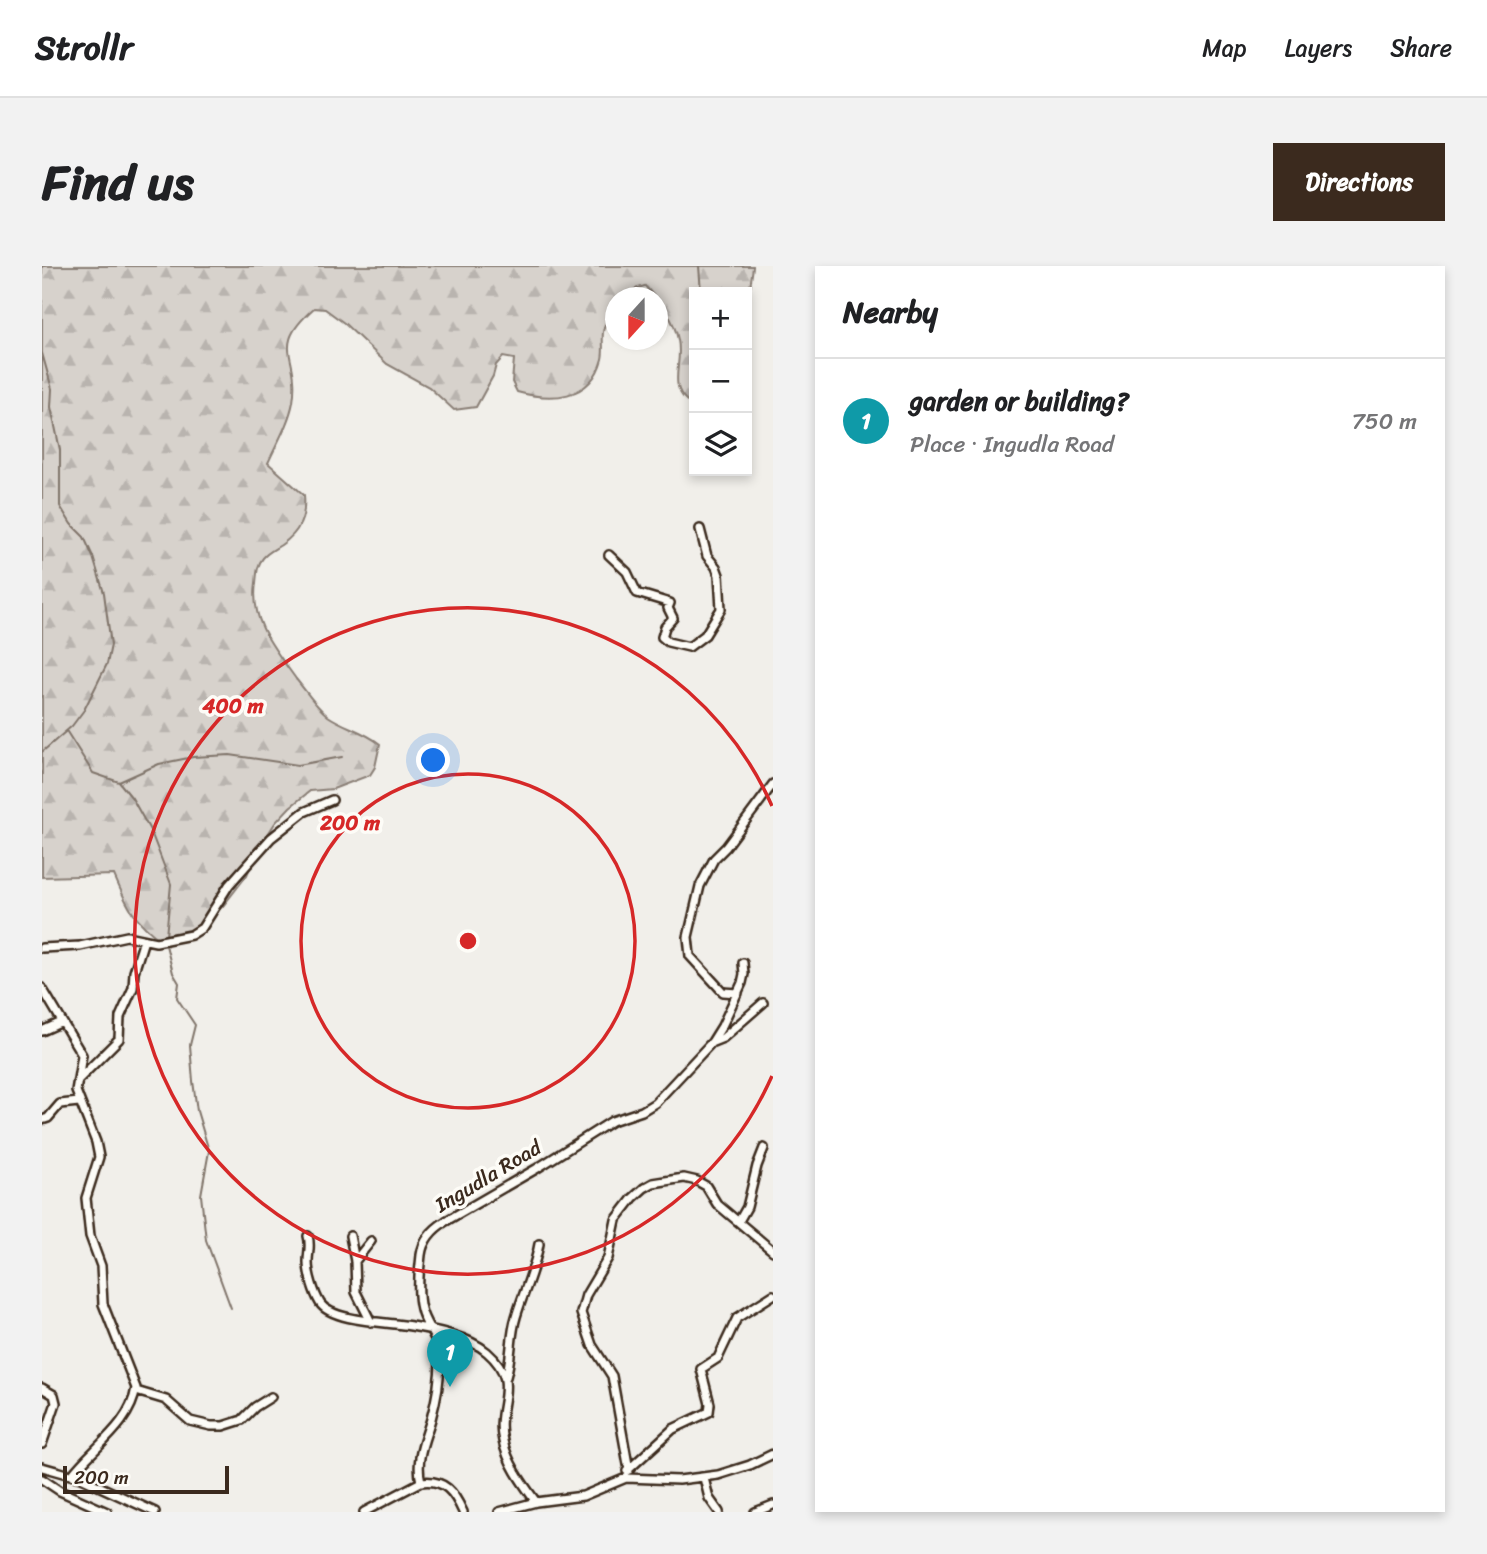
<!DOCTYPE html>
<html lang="en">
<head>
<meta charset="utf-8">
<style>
	body { margin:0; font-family:Sriracha,sans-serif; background:#f2f2f2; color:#202124 }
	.controls { position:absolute; right:21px; top:21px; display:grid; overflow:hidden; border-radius:0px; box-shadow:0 4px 10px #0003 }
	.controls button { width:63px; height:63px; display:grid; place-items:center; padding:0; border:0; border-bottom:2px solid #e0e0e0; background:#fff; color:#202124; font:35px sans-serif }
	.compass { position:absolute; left:563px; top:21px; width:63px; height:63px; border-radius:50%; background:#fff; box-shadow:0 4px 10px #0003; rotate:201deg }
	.scale { position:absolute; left:21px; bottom:18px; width:166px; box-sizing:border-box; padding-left:7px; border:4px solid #3b2a1e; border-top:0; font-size:19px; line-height:24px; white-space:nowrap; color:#3b2a1e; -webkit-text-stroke:5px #fdfcf7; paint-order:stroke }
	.you { position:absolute; left:392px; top:495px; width:24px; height:24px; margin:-18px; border:5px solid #fff; border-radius:50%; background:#1a73e8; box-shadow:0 0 0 10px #1a73e833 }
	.badge { display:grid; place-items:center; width:46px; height:46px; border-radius:50%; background:#3b2a1e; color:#fff; font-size:23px; font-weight:700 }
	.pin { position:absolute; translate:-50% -58px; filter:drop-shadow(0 2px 4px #0008) }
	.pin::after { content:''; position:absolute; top:37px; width:24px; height:21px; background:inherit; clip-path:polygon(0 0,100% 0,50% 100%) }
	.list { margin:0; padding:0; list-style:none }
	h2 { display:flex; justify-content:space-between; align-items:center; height:91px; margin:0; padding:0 28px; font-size:30px }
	h2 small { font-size:23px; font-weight:400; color:#757577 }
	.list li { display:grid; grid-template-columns:46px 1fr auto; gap:21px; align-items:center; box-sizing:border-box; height:126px; padding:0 28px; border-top:2px solid #e0e0e0 }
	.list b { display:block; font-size:26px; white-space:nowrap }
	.list p { margin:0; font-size:23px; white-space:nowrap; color:#757577 }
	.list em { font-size:23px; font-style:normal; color:#757577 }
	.icon { flex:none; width:38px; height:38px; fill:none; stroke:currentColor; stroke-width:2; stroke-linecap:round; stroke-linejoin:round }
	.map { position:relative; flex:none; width:731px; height:1246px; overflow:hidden; border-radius:0px }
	header { display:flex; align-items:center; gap:42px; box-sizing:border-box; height:98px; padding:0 35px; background:#fff; border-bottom:2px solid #e0e0e0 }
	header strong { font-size:33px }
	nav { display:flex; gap:38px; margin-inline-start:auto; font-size:24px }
	.intro { display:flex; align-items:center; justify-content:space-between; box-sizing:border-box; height:168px; padding:0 42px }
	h1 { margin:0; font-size:49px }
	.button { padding:18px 32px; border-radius:0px; background:#3b2a1e; color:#fff; font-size:24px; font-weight:700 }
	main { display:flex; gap:42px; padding:0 42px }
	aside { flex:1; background:#fff; border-radius:0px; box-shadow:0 4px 10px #0003 }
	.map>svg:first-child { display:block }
	.forest { fill:url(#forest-firs); stroke:#897e75; stroke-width:2 }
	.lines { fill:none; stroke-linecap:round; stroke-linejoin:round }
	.stream { stroke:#80746b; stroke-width:2 }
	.minor-casing { stroke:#3b2a1e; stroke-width:12 }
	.minor { stroke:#fdfcf7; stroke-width:7 }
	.ring { fill:none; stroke:#d62828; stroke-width:3.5 }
	.labels { text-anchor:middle; stroke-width:7; stroke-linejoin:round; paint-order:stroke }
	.street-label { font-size:21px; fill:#3b2a1e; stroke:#fdfcf7 }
	.centre { fill:#d62828; stroke:#fdfcf7; stroke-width:3.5 }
	.ring-label { font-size:21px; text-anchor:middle; font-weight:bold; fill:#d62828; stroke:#fdfcf7; stroke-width:7; stroke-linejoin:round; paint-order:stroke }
</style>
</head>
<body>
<header>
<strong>Strollr</strong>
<nav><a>Map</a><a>Layers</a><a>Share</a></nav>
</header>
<div class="intro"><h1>Find us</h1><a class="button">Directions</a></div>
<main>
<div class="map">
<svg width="731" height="1246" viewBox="0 0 731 1246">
	<defs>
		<pattern id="forest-firs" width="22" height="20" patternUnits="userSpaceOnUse" patternTransform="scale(1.75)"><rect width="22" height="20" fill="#d7d2cc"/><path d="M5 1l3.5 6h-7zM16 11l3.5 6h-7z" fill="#b9b4af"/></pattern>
	</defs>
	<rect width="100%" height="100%" fill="#f1efea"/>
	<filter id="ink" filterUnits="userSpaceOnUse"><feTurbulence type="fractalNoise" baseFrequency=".0143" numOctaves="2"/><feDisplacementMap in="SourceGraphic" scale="14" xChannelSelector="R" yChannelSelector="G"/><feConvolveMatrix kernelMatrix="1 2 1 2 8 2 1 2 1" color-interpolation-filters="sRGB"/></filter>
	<g filter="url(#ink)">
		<path class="forest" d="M0,0H711V1L705,42V26H652V134L645,135C626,118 641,98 636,74C632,51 617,36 603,20L593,23L584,31L573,32C573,46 563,51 561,66C560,75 562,85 560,93C549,135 508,135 475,126L470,116L472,93L461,91L454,99L451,110L434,141L412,144L387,121L345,98L302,57L283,43L272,42C226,83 259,87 251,136C247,157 235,177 226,197L262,229C264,251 258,266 239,279C233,283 226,286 221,292C215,299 215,307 214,317C208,356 233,383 254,413C264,425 273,440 286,450C302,461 322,465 338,478L333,501L328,509L291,523L268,525L248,541L233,557L214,587L205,609L181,640L149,669L121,676C91,654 86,642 72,609L0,611Z"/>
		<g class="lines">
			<path class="stream" d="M657,0L659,26
				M0,87L10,123L9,141L18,184V240L29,258L42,271L51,291L62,327L69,379L65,398L42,444L30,460L0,486
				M25,466L51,507L77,516L90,532L109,566L129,618L124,670
				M77,516L117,498L151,491L188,489L256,499L300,491
				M124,679L131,707L137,717L135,732L153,759L148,779L151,815L155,845L167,885L159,929L164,974L189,1042"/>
			<g class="minor-casing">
				<path id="minor" d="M567,289L585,306L595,327L628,337L626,342L631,352L623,361L620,371L626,376L647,381L663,369L679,343L677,309L674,301L665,290L658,263
					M0,682L38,680L85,670L114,676L149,669L160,662L187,619L229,572L262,546L290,534
					M0,722L40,789L34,825L54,876L57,891L44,932L48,970L59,1000L61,1038L94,1122C88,1160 51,1181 30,1209
					M696,727L681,726L648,690L646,671L658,620L672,593L684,581L731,518
					M0,765L20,756
					M671,776L681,772L721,737
					M36,814L77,773L78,751L91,722L92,706L102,674
					M0,854L6,852L18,838L37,836
					M697,955L705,941L715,900L722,882
					M266,970C269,980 266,986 266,996C266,1008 272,1027 278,1037C290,1056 348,1056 369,1060C393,1064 426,1070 445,1086C481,1117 452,1139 461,1175C466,1198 481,1218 494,1236
					M308,970L313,995L314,1026L329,1056
					M313,995L329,975
					M464,1111C470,1091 468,1070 474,1051C481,1027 493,1003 497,978
					M0,1122L12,1129L14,1137L0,1178
					M94,1125L124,1134L148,1155L169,1160H181L200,1154L213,1141L229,1131
					M0,1201L39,1212L113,1246
					M587,1204L570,1110L550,1079L539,1047L544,1029L566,992L574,954L591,932L602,922L611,917L642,912L655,915L664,920L675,938L731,985
					M585,1205L631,1163L667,1146L668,1138L659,1103L676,1092L695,1052L731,1029
					M662,1212L667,1232L677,1246
					M0,1213L18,1225L65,1246
					M322,1246L379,1216
					M421,1246C412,1226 403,1213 379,1216C373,1193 383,1174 389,1153C394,1135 398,1112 398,1094C397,1070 383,1061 379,1043C375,1028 377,1005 379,989C381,973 391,963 404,955L494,903L570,855L600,845L613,837L670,776L680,760L700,717L702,708L701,697
					M457,1246L494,1236L541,1230L584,1212L637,1214L676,1209L708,1199L731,1188
					M713,1246L731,1239"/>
			</g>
			<use href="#minor" class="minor"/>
		</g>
	</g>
	<g class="ring">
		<circle cx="426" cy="675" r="167"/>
		<path d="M730 810A333 333 0 1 1 730 540"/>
	</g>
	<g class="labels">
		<g class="street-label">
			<text transform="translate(446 910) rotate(-31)" y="7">Ingudla Road</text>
		</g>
	</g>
	<circle cx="426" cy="675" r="10" class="centre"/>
	<g class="ring-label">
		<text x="191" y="447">400 m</text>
		<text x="308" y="564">200 m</text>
	</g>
</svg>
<div class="controls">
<button>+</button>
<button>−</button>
<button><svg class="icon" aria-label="layers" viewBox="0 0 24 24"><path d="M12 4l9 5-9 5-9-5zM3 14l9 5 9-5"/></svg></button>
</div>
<svg class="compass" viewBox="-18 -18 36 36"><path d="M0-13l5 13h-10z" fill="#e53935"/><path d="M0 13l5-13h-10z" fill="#757577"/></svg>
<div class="scale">200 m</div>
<div class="you"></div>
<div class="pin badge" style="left:408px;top:1121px;background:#0f9aa8">1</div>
</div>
<aside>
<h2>Nearby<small></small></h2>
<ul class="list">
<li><span class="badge" style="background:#0f9aa8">1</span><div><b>garden or building?</b><p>Place · Ingudla Road</p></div><em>750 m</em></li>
</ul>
</aside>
</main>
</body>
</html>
